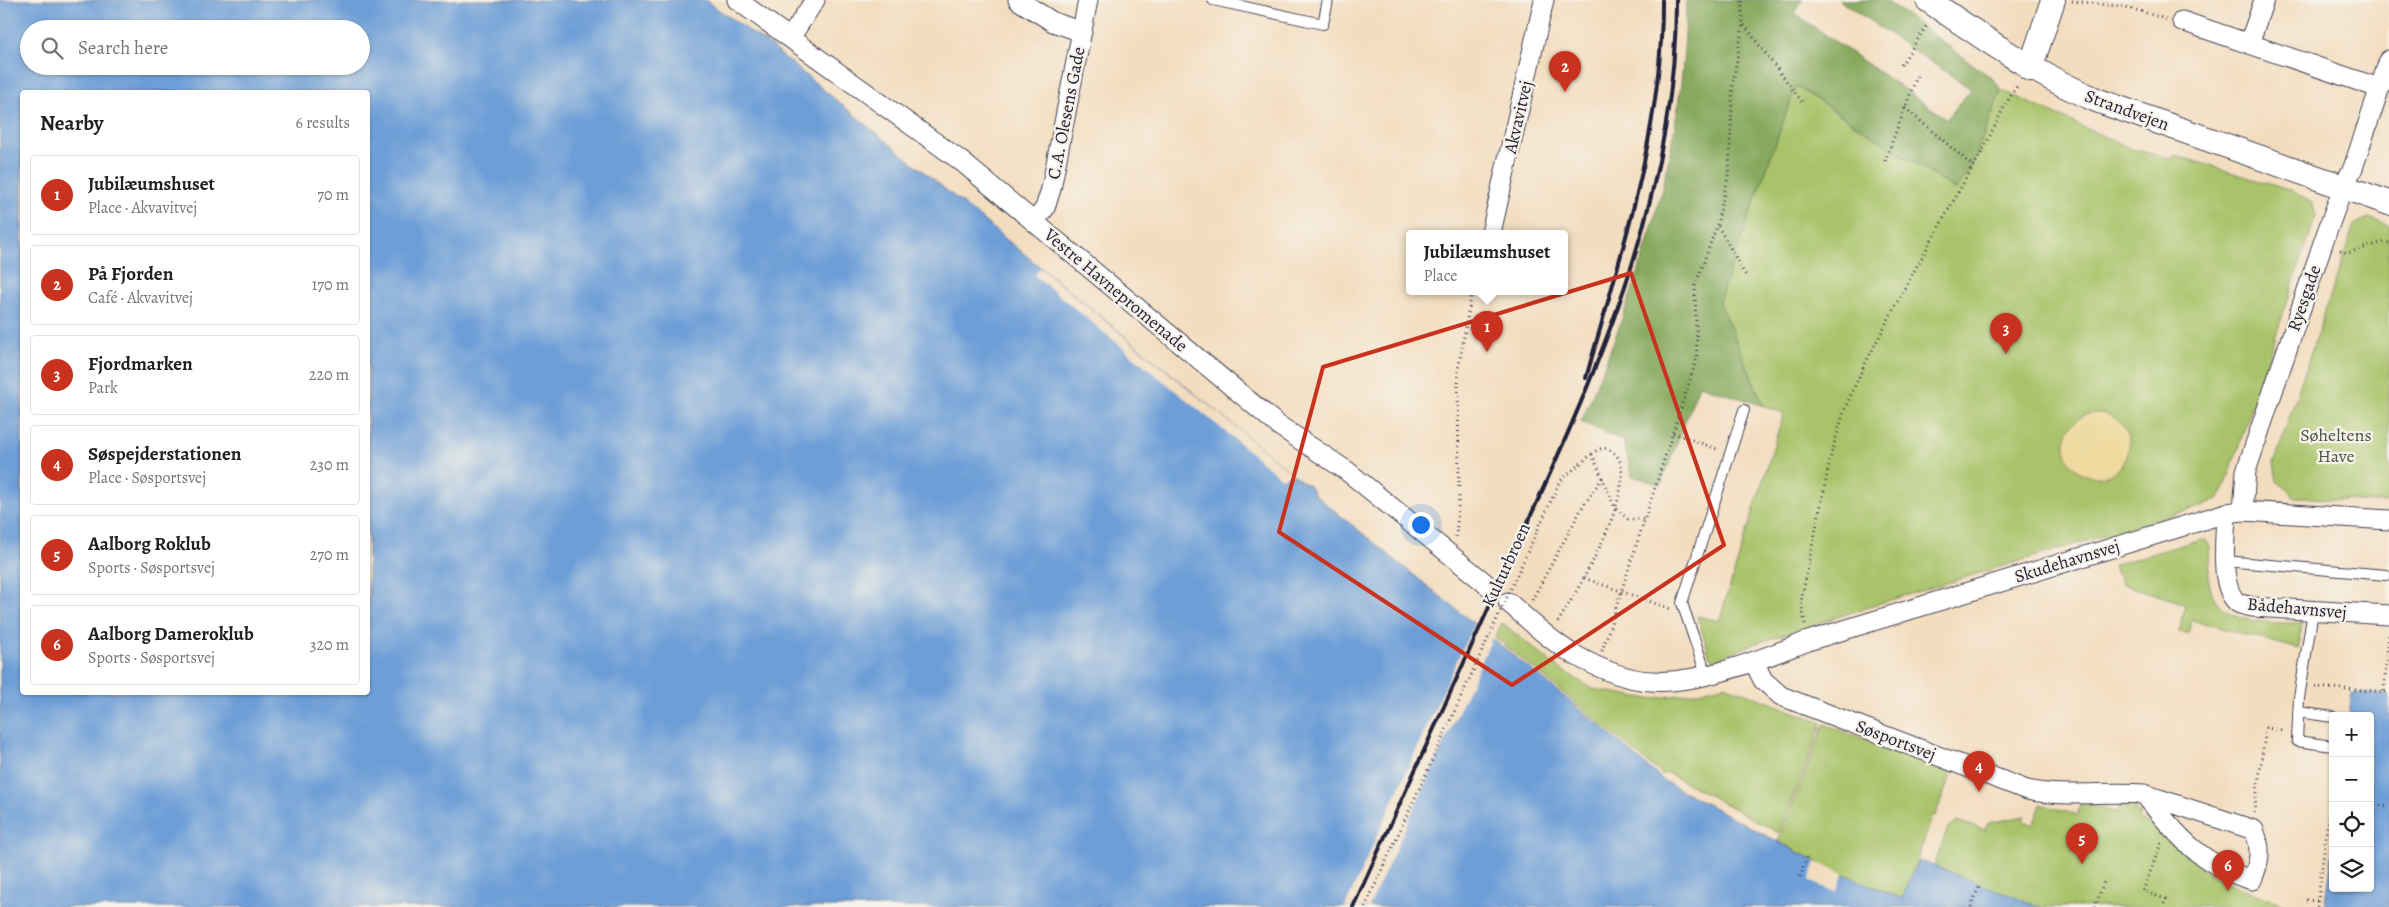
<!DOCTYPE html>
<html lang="en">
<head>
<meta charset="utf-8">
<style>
	body { margin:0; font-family:Alegreya,serif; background:#f6f6f6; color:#202124 }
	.controls { position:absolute; right:15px; bottom:15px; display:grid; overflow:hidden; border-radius:5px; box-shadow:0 1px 4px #0004 }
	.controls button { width:45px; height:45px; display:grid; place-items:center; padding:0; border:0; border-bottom:1px solid #e0e0e0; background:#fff; color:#202124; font:25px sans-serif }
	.you { position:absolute; left:1420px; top:524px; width:18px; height:18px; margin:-12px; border:4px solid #fff; border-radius:50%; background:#1a73e8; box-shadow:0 0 0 8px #1a73e833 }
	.badge { display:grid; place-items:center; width:32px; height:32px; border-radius:50%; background:#c8321e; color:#fff; font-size:16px; font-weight:700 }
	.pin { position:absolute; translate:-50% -41px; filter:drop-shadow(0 1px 2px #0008) }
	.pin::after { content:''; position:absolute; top:26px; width:18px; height:15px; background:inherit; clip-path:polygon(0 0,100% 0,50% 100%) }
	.popup { position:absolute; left:1406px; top:230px; width:162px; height:65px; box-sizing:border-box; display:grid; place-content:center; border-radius:5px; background:#fff; filter:drop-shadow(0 1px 4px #0005); font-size:16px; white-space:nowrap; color:#757577 }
	.popup b { font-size:19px; color:#202124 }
	.popup::after { content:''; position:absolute; left:50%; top:100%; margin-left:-10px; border:10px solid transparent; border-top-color:#fff }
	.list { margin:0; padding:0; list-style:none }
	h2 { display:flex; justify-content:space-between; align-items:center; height:65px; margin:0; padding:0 20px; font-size:21px }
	h2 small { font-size:16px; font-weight:400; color:#757577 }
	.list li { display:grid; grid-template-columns:32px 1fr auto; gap:15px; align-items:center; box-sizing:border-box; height:80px; margin:0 10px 10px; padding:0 10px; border:1px solid #e0e0e0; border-radius:5px }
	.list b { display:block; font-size:19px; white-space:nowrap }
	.list p { margin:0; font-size:16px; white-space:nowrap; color:#757577 }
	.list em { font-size:16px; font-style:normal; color:#757577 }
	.icon { flex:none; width:28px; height:28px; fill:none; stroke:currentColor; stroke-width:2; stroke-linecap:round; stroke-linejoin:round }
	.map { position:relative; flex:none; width:2389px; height:907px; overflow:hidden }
	.search { position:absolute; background:#fff; box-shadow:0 1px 4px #0004; left:20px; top:20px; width:350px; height:55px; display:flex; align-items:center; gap:12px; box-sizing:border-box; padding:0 18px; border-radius:28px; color:#757577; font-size:19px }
	.panel { position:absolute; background:#fff; box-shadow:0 1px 4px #0004; left:20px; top:90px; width:350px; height:605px; border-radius:5px }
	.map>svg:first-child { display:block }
	.green { fill:#a8c369; stroke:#657252 }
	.forest { fill:#86a95d; stroke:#54664c }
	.sand { fill:#eeda9e; stroke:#887e6c }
	.water { fill:#6d9ed7; stroke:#486089; fill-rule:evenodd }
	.pier { fill:#f3ddbf }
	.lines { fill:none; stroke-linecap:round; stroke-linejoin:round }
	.service-casing { stroke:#413e4f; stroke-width:12 }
	.minor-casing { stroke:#413e4f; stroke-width:21 }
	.tertiary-casing { stroke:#413e4f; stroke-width:26 }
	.path { stroke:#413e4f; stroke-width:3; stroke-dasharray:1 4; stroke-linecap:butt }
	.service { stroke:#fff; stroke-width:10 }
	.minor { stroke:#fff; stroke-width:19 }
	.tertiary { stroke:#fff; stroke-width:24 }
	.rail { stroke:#22223b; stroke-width:4 }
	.path-bridge { stroke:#413e4f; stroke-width:3; stroke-dasharray:1 4; stroke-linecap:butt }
	.marked { fill:none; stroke:#c8321e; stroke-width:4; stroke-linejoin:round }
	.labels { text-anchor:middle; stroke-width:4.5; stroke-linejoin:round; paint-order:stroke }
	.street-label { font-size:18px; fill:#22223b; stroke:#f7f3e8 }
	.park-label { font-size:18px; fill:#4a5249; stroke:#f7f3e8 }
</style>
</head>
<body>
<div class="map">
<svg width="2389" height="907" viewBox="0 0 2389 907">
	<rect width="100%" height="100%" fill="#f7f3e8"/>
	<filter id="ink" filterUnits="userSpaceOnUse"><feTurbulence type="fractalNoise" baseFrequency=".02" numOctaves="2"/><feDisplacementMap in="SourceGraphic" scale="10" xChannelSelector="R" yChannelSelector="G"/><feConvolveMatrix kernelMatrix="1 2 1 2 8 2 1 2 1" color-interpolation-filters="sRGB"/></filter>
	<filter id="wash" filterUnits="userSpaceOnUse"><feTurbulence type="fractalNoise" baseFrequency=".0096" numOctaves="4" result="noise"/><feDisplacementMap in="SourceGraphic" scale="20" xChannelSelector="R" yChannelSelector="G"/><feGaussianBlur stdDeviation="1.12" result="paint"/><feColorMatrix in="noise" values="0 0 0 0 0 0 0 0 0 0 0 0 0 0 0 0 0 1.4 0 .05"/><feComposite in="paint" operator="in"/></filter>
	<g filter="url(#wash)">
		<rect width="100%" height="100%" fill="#f3ddbf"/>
		<path class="green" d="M1796,86L1956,190L1972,166L2001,90L2132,149L2172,159L2175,155L2292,191L2312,203L2316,216L2226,484L2218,499L2202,506L1887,601L1751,645L1715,660L1710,657L1697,616L1719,621L1784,413L1764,406L1719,301Z
			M2368,218L2389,225V503L2295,497L2277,481L2274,463L2354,225Z
			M2202,539L2206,540C2213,548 2210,560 2209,570C2206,625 2262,623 2302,623L2299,649L2192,620L2188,633L2179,632L2186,604L2122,584L2113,565Z
			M1502,623L1557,667L1593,689L1649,699L1695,693L1725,685L1822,723L1779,833L1666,772L1663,775L1495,637Z
			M1824,724L1952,772L1935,816L1933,815L1903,899L1816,862L1778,841Z
			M2082,801L2117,813L2119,806L2125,808L2127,801L2136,804L2134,811L2140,813L2138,820L2165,829L2164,833C2205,878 2231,886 2287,905V907H2041L1934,866L1948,828L1957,821L1985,830L1988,823L2025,816L2023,821L2033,825L2041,804L2077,815Z"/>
		<path class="forest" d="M1686,0H1803L1794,13L1947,119L1971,89L1839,0H1886L1989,76L1998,84L2001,90L1972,166L1956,190L1796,86L1719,301L1764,406L1699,385L1661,485L1632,476L1623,441L1581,422C1639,285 1685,151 1686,0Z"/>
		<path class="sand" d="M2065 445a32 32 0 1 1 64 0a32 32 0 1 1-64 0Z"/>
		<path class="water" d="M0,0H705L769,45L1293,474L1305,484H1308L1315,495L1598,724L1664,781L1816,862L1902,899L1918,860L2041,907H0ZM29,29H361V66H29ZM22,92H368V692H22Z
			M2352,693L2389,695V907H2325L2333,851V888H2370V716H2349Z"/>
		<path class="pier" d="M1040,268L1293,474L1282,478L1034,275Z
			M1475,621L1493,636L1369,907H1345Z
			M1816,862L1844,873L1836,892L1809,881Z"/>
	</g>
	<g filter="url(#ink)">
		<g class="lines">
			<g class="service-casing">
				<path id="service" d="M1213,0L1323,24L1328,0
					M2225,561L2386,575
					M2313,611L2299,698L2297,741L2333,746
					M1706,674L1682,603L1744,410
					M2298,712L2333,717"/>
			</g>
			<g class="minor-casing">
				<path id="minor" d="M737,0L961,161L1278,425L1347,471L1490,587
					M1018,0L1053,22L1082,32
					M2182,21L2379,88
					M790,38L815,0
					M2249,44L2264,0
					M1034,222L1045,208L1051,189L1088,0
					M1491,233L1544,0
					M2243,511L2246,471L2323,243L2343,187L2353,168L2389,60
					M2226,513C2226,534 2218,588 2238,603C2242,605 2249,606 2253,607L2389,615
					M1508,602C1529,620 1549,640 1573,654C1596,667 1625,680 1651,681C1700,685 1763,658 1808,641L2226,513L2243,511L2389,520
					M1754,662L1763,680L1781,696L2027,790C2065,798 2105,791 2144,794C2176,835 2201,865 2252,880C2260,861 2262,849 2254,830L2144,794"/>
			</g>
			<g class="tertiary-casing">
				<path id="tertiary" d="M1928,0C1983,38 2036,75 2099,101L2389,203
					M2030,69L2053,0"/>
			</g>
			<path class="path" d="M2072,1L2126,7L2166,19
				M1744,25L1802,102
				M1901,65L1927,25
				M1905,108L1973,166
				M1885,161L1917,76
				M1718,226L1746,276
				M2340,250L2347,253L2384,242L2389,243
				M1673,433L1717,449
				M1592,454L1615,508L1628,519H1644
				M1456,537L1459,495L1458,370L1472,291
				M1584,578L1671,609
				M1532,600L1583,506L1603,477
				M1558,622C1574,596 1651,472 1610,450C1601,445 1593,453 1587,458
				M1805,624L1801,601L1832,451L1845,408L1863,368L1903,291L1973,166C1991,141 1999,110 2018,85
				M1602,651L1697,358L1695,286L1717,225L1729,173L1733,82L1743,25L1742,0
				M2315,687L2389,692
				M2384,691L2389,632
				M2370,804L2389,807
				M2254,813L2266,728L2284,730
				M2161,843L2143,891L2166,899L2163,907
				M1800,877L1807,857
				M2306,900L2318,901
				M1971,907L1980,884
				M2095,907L2104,882
				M2317,907L2333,780"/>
			<use href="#service" class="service"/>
			<use href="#minor" class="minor"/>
			<use href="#tertiary" class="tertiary"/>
			<path class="rail" d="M1586,378C1621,254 1663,130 1662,0
				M1353,907C1405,792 1458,676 1510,561C1592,383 1677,200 1676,0"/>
			<path class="path-bridge" d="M1365,907L1560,481L1587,458"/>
		</g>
	</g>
	<path class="marked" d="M1631,273L1724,545L1512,685L1279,532L1323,367Z"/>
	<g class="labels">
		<g class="street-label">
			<text transform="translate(2127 110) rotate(20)" y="6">Strandvejen</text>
			<text transform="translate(1066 113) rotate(-79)" y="6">C.A. Olesens Gade</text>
			<text transform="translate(1518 117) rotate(-77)" y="6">Akvavitvej</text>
			<text transform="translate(1116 290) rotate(40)" y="6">Vestre Havnepromenade</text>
			<text transform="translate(2304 298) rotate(-71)" y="6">Ryesgade</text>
			<text transform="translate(2067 561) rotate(-17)" y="6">Skudehavnsvej</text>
			<text transform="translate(1506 565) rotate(-65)" y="6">Kulturbroen</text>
			<text transform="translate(2297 608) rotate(5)" y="6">Bådehavnsvej</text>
			<text transform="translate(1896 740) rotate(21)" y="6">Søsportsvej</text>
		</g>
		<g class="park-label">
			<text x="2336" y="441">Søheltens<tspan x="2336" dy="21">Have</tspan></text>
		</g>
	</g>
</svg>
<div class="controls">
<button>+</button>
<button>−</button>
<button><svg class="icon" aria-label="locate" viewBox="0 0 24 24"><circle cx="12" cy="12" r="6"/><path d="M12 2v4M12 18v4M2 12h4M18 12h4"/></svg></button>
<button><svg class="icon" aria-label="layers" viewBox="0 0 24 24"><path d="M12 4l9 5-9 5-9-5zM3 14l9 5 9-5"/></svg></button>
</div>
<div class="you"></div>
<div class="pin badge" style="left:1487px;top:352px">1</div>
<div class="popup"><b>Jubilæumshuset</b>Place</div>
<div class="pin badge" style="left:1565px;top:92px">2</div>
<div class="pin badge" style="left:2006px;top:354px">3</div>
<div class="pin badge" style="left:1979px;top:792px">4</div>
<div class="pin badge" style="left:2082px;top:864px">5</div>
<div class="pin badge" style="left:2228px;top:891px">6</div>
<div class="search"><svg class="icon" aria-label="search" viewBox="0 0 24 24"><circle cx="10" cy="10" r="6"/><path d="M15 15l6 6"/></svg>Search here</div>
<section class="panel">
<h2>Nearby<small>6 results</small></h2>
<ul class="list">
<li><span class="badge">1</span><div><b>Jubilæumshuset</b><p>Place · Akvavitvej</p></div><em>70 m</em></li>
<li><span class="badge">2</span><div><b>På Fjorden</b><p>Café · Akvavitvej</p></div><em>170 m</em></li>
<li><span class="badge">3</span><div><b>Fjordmarken</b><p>Park</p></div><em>220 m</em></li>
<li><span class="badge">4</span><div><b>Søspejderstationen</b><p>Place · Søsportsvej</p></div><em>230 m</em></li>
<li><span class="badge">5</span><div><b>Aalborg Roklub</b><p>Sports · Søsportsvej</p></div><em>270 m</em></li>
<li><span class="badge">6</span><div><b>Aalborg Dameroklub</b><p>Sports · Søsportsvej</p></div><em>320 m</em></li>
</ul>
</section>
</div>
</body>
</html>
